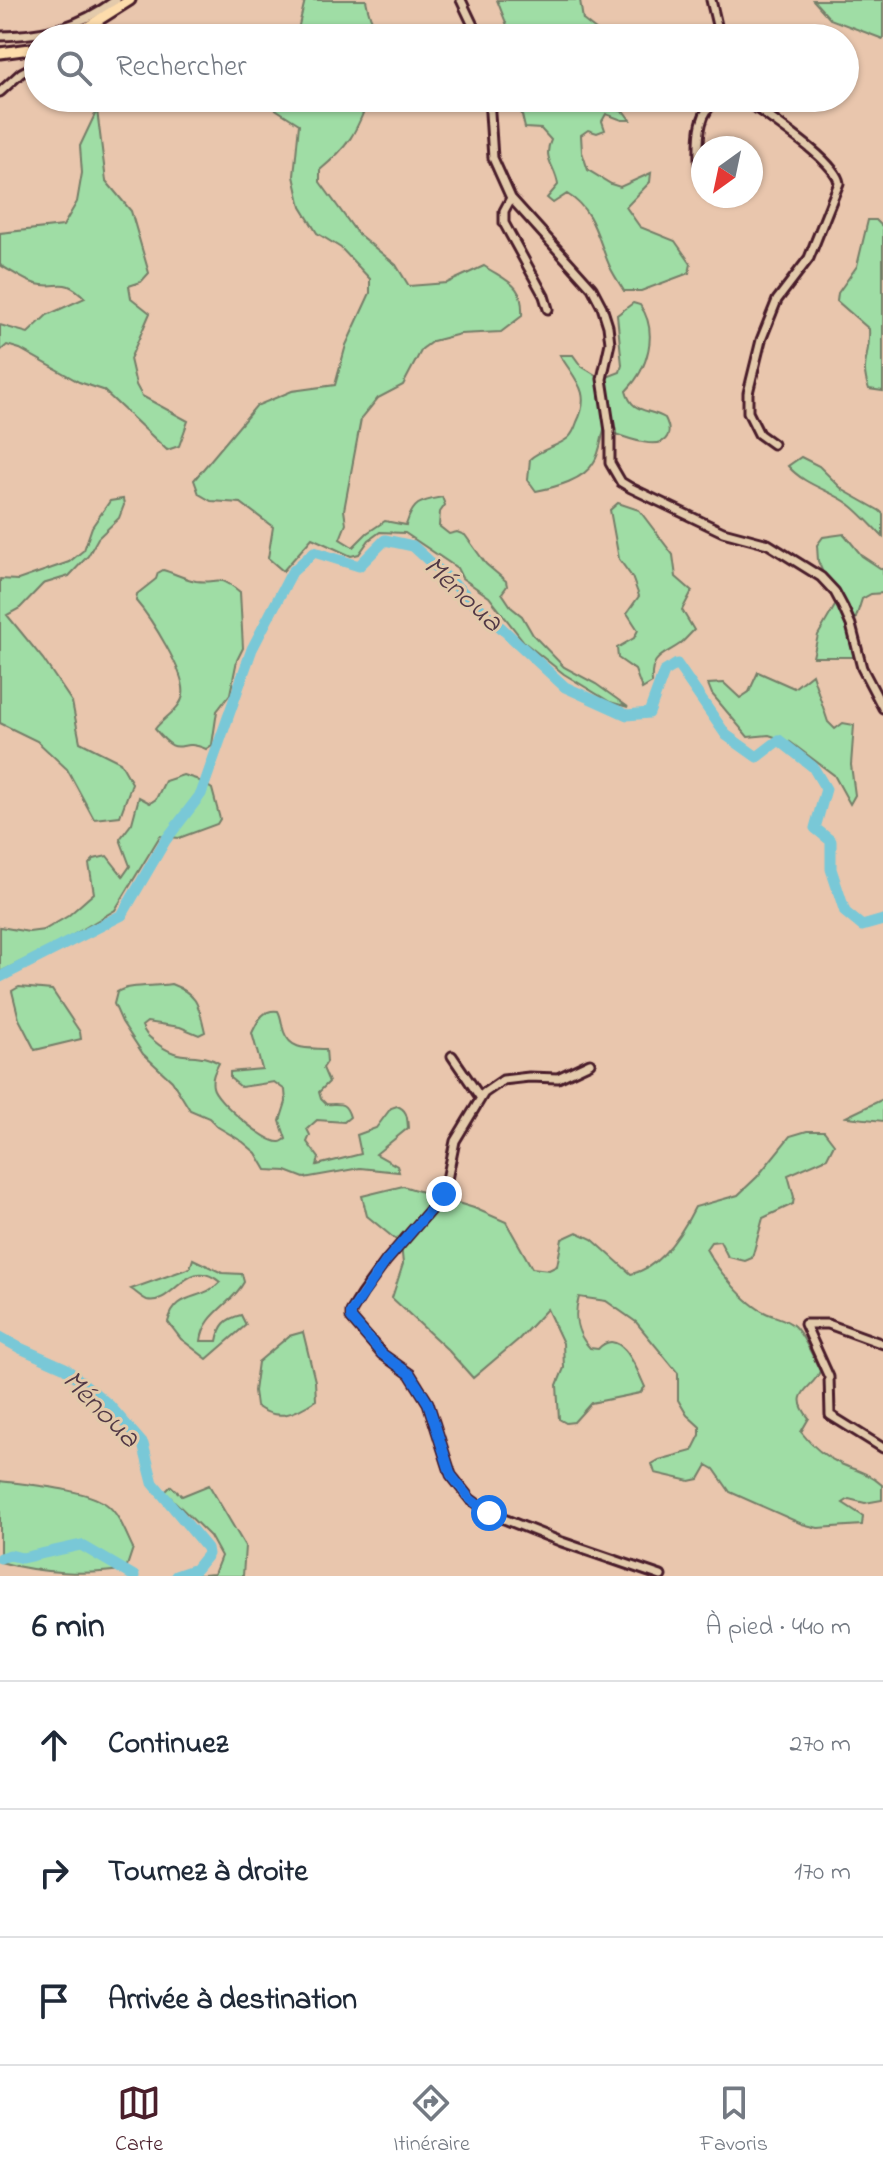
<!DOCTYPE html>
<html lang="fr">
<head>
<meta charset="utf-8">
<style>
	body { margin:0; font-family:"Indie Flower",sans-serif; background:#f2f2f3; color:#1f2937 }
	.compass { position:absolute; left:691px; top:136px; width:72px; height:72px; border-radius:50%; background:#fff; box-shadow:0 2px 6px #0004; rotate:213deg }
	.stop { position:absolute; width:24px; height:24px; margin:-18px; border:6px solid #1a73e8; border-radius:50%; background:#fff }
	.stop.end { background:#1a73e8; border-color:#fff; box-shadow:0 2px 8px #0008 }
	.list { margin:0; padding:0; list-style:none }
	h2 { display:flex; justify-content:space-between; align-items:center; height:104px; margin:0; padding:0 32px; font-size:34px }
	h2 small { font-size:26px; font-weight:400; color:#747a83 }
	.list li { display:grid; grid-template-columns:52px 1fr auto; gap:24px; align-items:center; box-sizing:border-box; height:128px; padding:0 32px; border-top:2px solid #e0e1e3 }
	.list b { display:block; font-size:30px; white-space:nowrap }
	.list em { font-size:26px; font-style:normal; color:#747a83 }
	.icon { flex:none; width:44px; height:44px; fill:none; stroke:currentColor; stroke-width:2; stroke-linecap:round; stroke-linejoin:round }
	.map { position:relative; flex:none; width:883px; height:1576px; overflow:hidden }
	.search { position:absolute; background:#fff; box-shadow:0 2px 6px #0004; left:24px; right:24px; top:24px; height:88px; display:flex; align-items:center; gap:20px; box-sizing:border-box; padding:0 28px; border-radius:44px; color:#747a83; font-size:30px }
	.sheet { height:488px; background:#fff }
	nav { display:flex; justify-content:space-around; align-items:center; box-sizing:border-box; height:112px; border-top:2px solid #e0e1e3; background:#fff; font-size:22px; color:#747a83 }
	nav a { display:grid; justify-items:center; gap:4px }
	nav .on { color:#4a1f2b }
	.map>svg:first-child { display:block }
	.green { fill:#9fdda5; stroke:#747e68; stroke-width:2 }
	.lines { fill:none; stroke-linecap:round; stroke-linejoin:round }
	.river { stroke:#79c8d7; stroke-width:11 }
	.minor-casing { stroke:#4a1f2b; stroke-width:13 }
	.major-casing { stroke:#4a1f2b; stroke-width:15 }
	.minor { stroke:#e3caab; stroke-width:7 }
	.major { stroke:#fddcac; stroke-width:9 }
	.route { stroke:#1a73e8; stroke-width:10 }
	.labels { text-anchor:middle; stroke-width:6; stroke-linejoin:round; paint-order:stroke }
	.water-label { font-size:30px; font-style:italic; fill:#513845; stroke:#e3caab }
</style>
</head>
<body>
<div class="map">
<svg width="883" height="1576" viewBox="0 0 883 1576">
	<rect width="100%" height="100%" fill="#e9c6ad"/>
	<filter id="ink" filterUnits="userSpaceOnUse"><feTurbulence type="fractalNoise" baseFrequency=".0125" numOctaves="2"/><feDisplacementMap in="SourceGraphic" scale="16" xChannelSelector="R" yChannelSelector="G"/><feConvolveMatrix kernelMatrix="1 2 1 2 8 2 1 2 1" color-interpolation-filters="sRGB"/></filter>
	<g filter="url(#ink)">
		<path class="green" d="M305,0H366C371,27 374,29 400,38H296Z
			M497,0H580L583,20L606,38H512Z
			M813,0H883V39L830,19Z
			M258,98H369C356,133 349,146 320,170V182L357,233L396,265L409,286L447,283L484,266C508,282 524,284 522,316L501,332L460,334L433,341L422,349L403,385L378,398L361,419L344,510L346,524L340,539L353,547L367,533L385,521L406,525C413,502 420,501 442,497L445,505L440,512L439,526L449,534L457,532L465,535L486,564L506,581L507,586L502,593L512,608L522,616L533,635L564,667L596,684L628,707L610,702L564,674L525,643L489,597L462,578L457,568L405,533L380,532L369,540L359,554L351,556L312,538L283,571L268,558L273,527L241,503L211,501L199,494L194,480L256,406L292,391L335,385L346,345L370,293V279L341,248L317,233L301,207L294,176L299,124Z
			M518,98H601L602,101L625,113L630,120H622L606,114L602,121L605,130L597,133L588,130L581,135L582,152L588,170L611,184L620,187L651,173L650,182L626,207L640,227L675,241L691,264L689,273L641,291H624C620,284 615,277 611,269C598,242 595,210 567,194L553,203L547,198L558,185C556,167 542,159 551,140L541,129L525,128Z
			M97,110L106,181L131,211L149,273L141,282L129,286L131,298L150,313L130,359L136,385L142,396L188,421L179,446L167,450L103,390L79,382L20,349L7,345L0,351V325L28,333L47,315L85,298C62,275 60,290 36,284C24,281 11,271 0,265V233L63,226L77,202L82,173L80,146Z
			M868,220H876L883,227V391L869,389C859,363 871,356 869,329L837,301L838,293L857,266Z
			M633,303L640,305C659,332 648,369 626,391C632,414 648,408 665,418C668,424 671,431 667,437C659,453 617,434 604,430C601,440 600,453 594,462C584,480 556,487 536,491L528,480L530,459C541,449 557,447 568,438C573,434 575,428 577,422C592,392 575,380 560,355H573L581,366L602,379L620,372L622,365L617,315Z
			M801,457L819,466L843,490L880,511L883,514V537C872,526 861,513 849,504C830,490 804,485 788,466Z
			M123,499L124,505L119,518L98,538L88,556L69,576L43,584L20,608L7,615L43,659L72,702L80,742L120,762L132,783L120,816L94,819L67,769L37,741L0,723V579L18,580L69,562L84,550L92,527L110,501Z
			M618,503L639,510L673,555L676,577L692,591L682,610L694,630C690,634 685,640 680,644C663,656 650,655 652,683L642,689L635,670L618,658L617,648L634,638L638,630L627,613L639,596L632,577L619,559L610,510Z
			M844,534L862,556L883,570V593L871,594L862,599L855,621L857,657H813L818,635L836,604L818,561L817,545L823,537Z
			M163,570C174,573 185,579 196,581C220,584 217,573 240,592L243,648L237,660L230,694L217,711L212,745L206,749C177,736 182,762 155,729C163,718 181,709 183,695C187,674 150,617 136,601L137,594L156,579L158,573Z
			M758,672L794,688L812,674L828,722L835,729L843,723L854,725L851,765L855,795L850,804L834,775L790,742L769,735L748,737L712,694L708,684L724,683L740,698L749,692Z
			M183,775L196,779L212,789L220,819L217,824L179,838L160,836L115,910L56,945L0,972V927L29,932L44,930L68,916L94,893L89,864L94,859L107,856L123,876L130,866L120,839L132,823L139,797L150,803L156,799L165,781Z
			M171,984C198,994 199,1006 205,1032L199,1035L180,1027L147,1022L142,1026C145,1034 148,1036 154,1041C181,1064 194,1049 219,1063C215,1071 211,1078 213,1087C215,1100 267,1144 280,1142C282,1142 284,1140 286,1139L280,1121L286,1102L285,1090L274,1082L241,1087L230,1078V1072L262,1069L252,1033C258,1021 262,1009 278,1011C282,1018 281,1024 284,1032C291,1051 308,1048 326,1049L327,1062L323,1068L329,1082L319,1092L321,1099L326,1104C339,1105 345,1100 350,1117L344,1122L317,1120L307,1129L310,1135L307,1142L319,1158L317,1165L361,1154L357,1135L376,1128L391,1108L397,1106C408,1110 407,1118 408,1128L376,1154L397,1166L399,1172L360,1168L304,1178L286,1171L266,1170L256,1153L243,1142L218,1127L209,1118L190,1110L172,1081L143,1054L122,1022L114,1004L117,992C128,984 156,987 171,984Z
			M19,987L52,990L80,1032L81,1039L35,1050L19,1019L12,991Z
			M883,1099V1121L846,1117Z
			M807,1131H824L834,1144L827,1158L788,1175L794,1197L793,1204L763,1218L752,1258L745,1261L728,1257L720,1241L711,1242L706,1249C717,1269 745,1304 766,1313C775,1317 787,1319 794,1326C805,1337 813,1357 820,1371C814,1389 787,1392 809,1418L801,1432C811,1445 825,1457 841,1464C857,1471 869,1473 882,1485V1500L865,1503L849,1499L843,1503L863,1516L862,1525L818,1528L802,1524L730,1492L714,1469L707,1465L699,1479L690,1481L655,1473L652,1464L659,1460L692,1451L700,1435V1427L687,1415L678,1400V1373L636,1322L606,1301L579,1297C573,1317 576,1333 590,1348L598,1349C621,1325 637,1370 645,1387L640,1393L591,1403L574,1422L566,1423L559,1419L557,1385L564,1368L563,1343L547,1309L519,1339L473,1378L448,1350L392,1298L403,1264L401,1244L367,1216L362,1196L403,1186L474,1208L506,1222L532,1268L549,1270L557,1266L562,1239L577,1232L592,1239L631,1274C661,1268 682,1233 695,1207L738,1195L757,1177L790,1136Z
			M193,1259L222,1273L242,1274L244,1282C232,1305 204,1313 201,1341H217C220,1325 225,1319 241,1315L246,1325L207,1359L181,1339L168,1322C176,1290 202,1302 220,1282C187,1254 174,1306 147,1300C142,1298 136,1292 131,1289L190,1268Z
			M303,1332L315,1381L316,1400C295,1414 278,1422 256,1406L254,1391L258,1362L289,1336Z
			M0,1481C28,1485 83,1488 106,1504C119,1513 126,1534 133,1548L126,1569C88,1576 39,1573 0,1562Z
			M209,1485L245,1546L243,1576H190L214,1574L221,1556L210,1536L165,1492L171,1486L182,1496Z"/>
		<g class="lines">
			<path class="river" d="M0,977L122,915L165,841L201,794L252,649L292,572L314,552L359,566L385,540L413,546L565,687L627,715L649,713L664,672L677,664L726,735L757,757L779,740L813,767L826,789L815,828L831,841V869L845,912L862,926L883,920
				M0,1337L20,1348L65,1368L110,1406L143,1444L153,1483L207,1548L208,1554L196,1569L176,1576
				M0,1558L10,1555L22,1558L81,1545L134,1576"/>
			<g class="minor-casing">
				<path id="minor" d="M461,0L479,38
					M711,0L720,38
					M0,36C47,35 77,28 116,0
					M0,92L21,73L38,64
					M489,98L493,158L511,198L592,288L602,307L608,326L610,343L602,379L610,431V463L621,482L631,488L723,532L768,544L821,577L835,592L843,607L851,625L862,668L883,708
					M743,98C764,115 836,160 839,183L809,258L777,300L761,340L748,393V412L759,434L773,444
					M699,164C699,140 696,113 719,98
					M511,198L504,211V223L544,296L548,309
					M452,1056L480,1097
					M590,1063L558,1078L529,1077L503,1080L484,1093L455,1141L444,1194L386,1261L362,1294L351,1312V1318L382,1354L410,1374L428,1403L451,1475L470,1499L489,1513L562,1542L661,1576
					M883,1344L828,1324H805L829,1377L830,1415L883,1448"/>
			</g>
			<g class="major-casing">
				<path id="major" d="M70,38L130,0
					M0,53L38,48"/>
			</g>
			<use href="#minor" class="minor"/>
			<use href="#major" class="major"/>
		</g>
	</g>
	<g class="lines" filter="url(#ink)">
		<path class="route" d="M444,1194L386,1261L351,1312V1318L382,1354L410,1374L428,1403L451,1475L470,1499L489,1513"/>
	</g>
	<g class="labels">
		<g class="water-label">
			<text transform="translate(464 593) rotate(43)" y="10">Ménoua</text>
			<text transform="translate(102 1408) rotate(45)" y="10">Ménoua</text>
		</g>
	</g>
</svg>
<svg class="compass" viewBox="-18 -18 36 36"><path d="M0-13l5 13h-10z" fill="#e53935"/><path d="M0 13l5-13h-10z" fill="#747a83"/></svg>
<div class="stop" style="left:489px;top:1513px"></div>
<div class="stop end" style="left:444px;top:1194px"></div>
<div class="search"><svg class="icon" aria-label="search" viewBox="0 0 24 24"><circle cx="10" cy="10" r="6"/><path d="M15 15l6 6"/></svg>Rechercher</div>
</div>
<section class="sheet">
<h2>6 min<small>À pied · 440 m</small></h2>
<ul class="list">
<li><svg class="icon" aria-label="ahead" viewBox="0 0 24 24"><path d="M12 20V5M6 11l6-6 6 6"/></svg><div><b>Continuez</b></div><em>270 m</em></li>
<li><svg class="icon" aria-label="right" viewBox="0 0 24 24"><path d="M7 20v-9h11M14 6l5 5-5 5"/></svg><div><b>Tournez à droite</b></div><em>170 m</em></li>
<li><svg class="icon" aria-label="arrive" viewBox="0 0 24 24"><path d="M6 21V4h12l-3 4 3 4H6"/></svg><div><b>Arrivée à destination</b></div></li>
</ul>
</section>
<nav>
<a class="on"><svg class="icon" aria-label="map" viewBox="0 0 24 24"><path d="M3 6l6-2 6 2 6-2v14l-6 2-6-2-6 2zM9 4v14M15 6v14"/></svg>Carte</a>
<a><svg class="icon" aria-label="directions" viewBox="0 0 24 24"><path d="M12 3l9 9-9 9-9-9zM9 14v-3h6M13 9l2 2-2 2"/></svg>Itinéraire</a>
<a><svg class="icon" aria-label="saved" viewBox="0 0 24 24"><path d="M7 4h10v16l-5-4-5 4z"/></svg>Favoris</a>
</nav>
</body>
</html>
